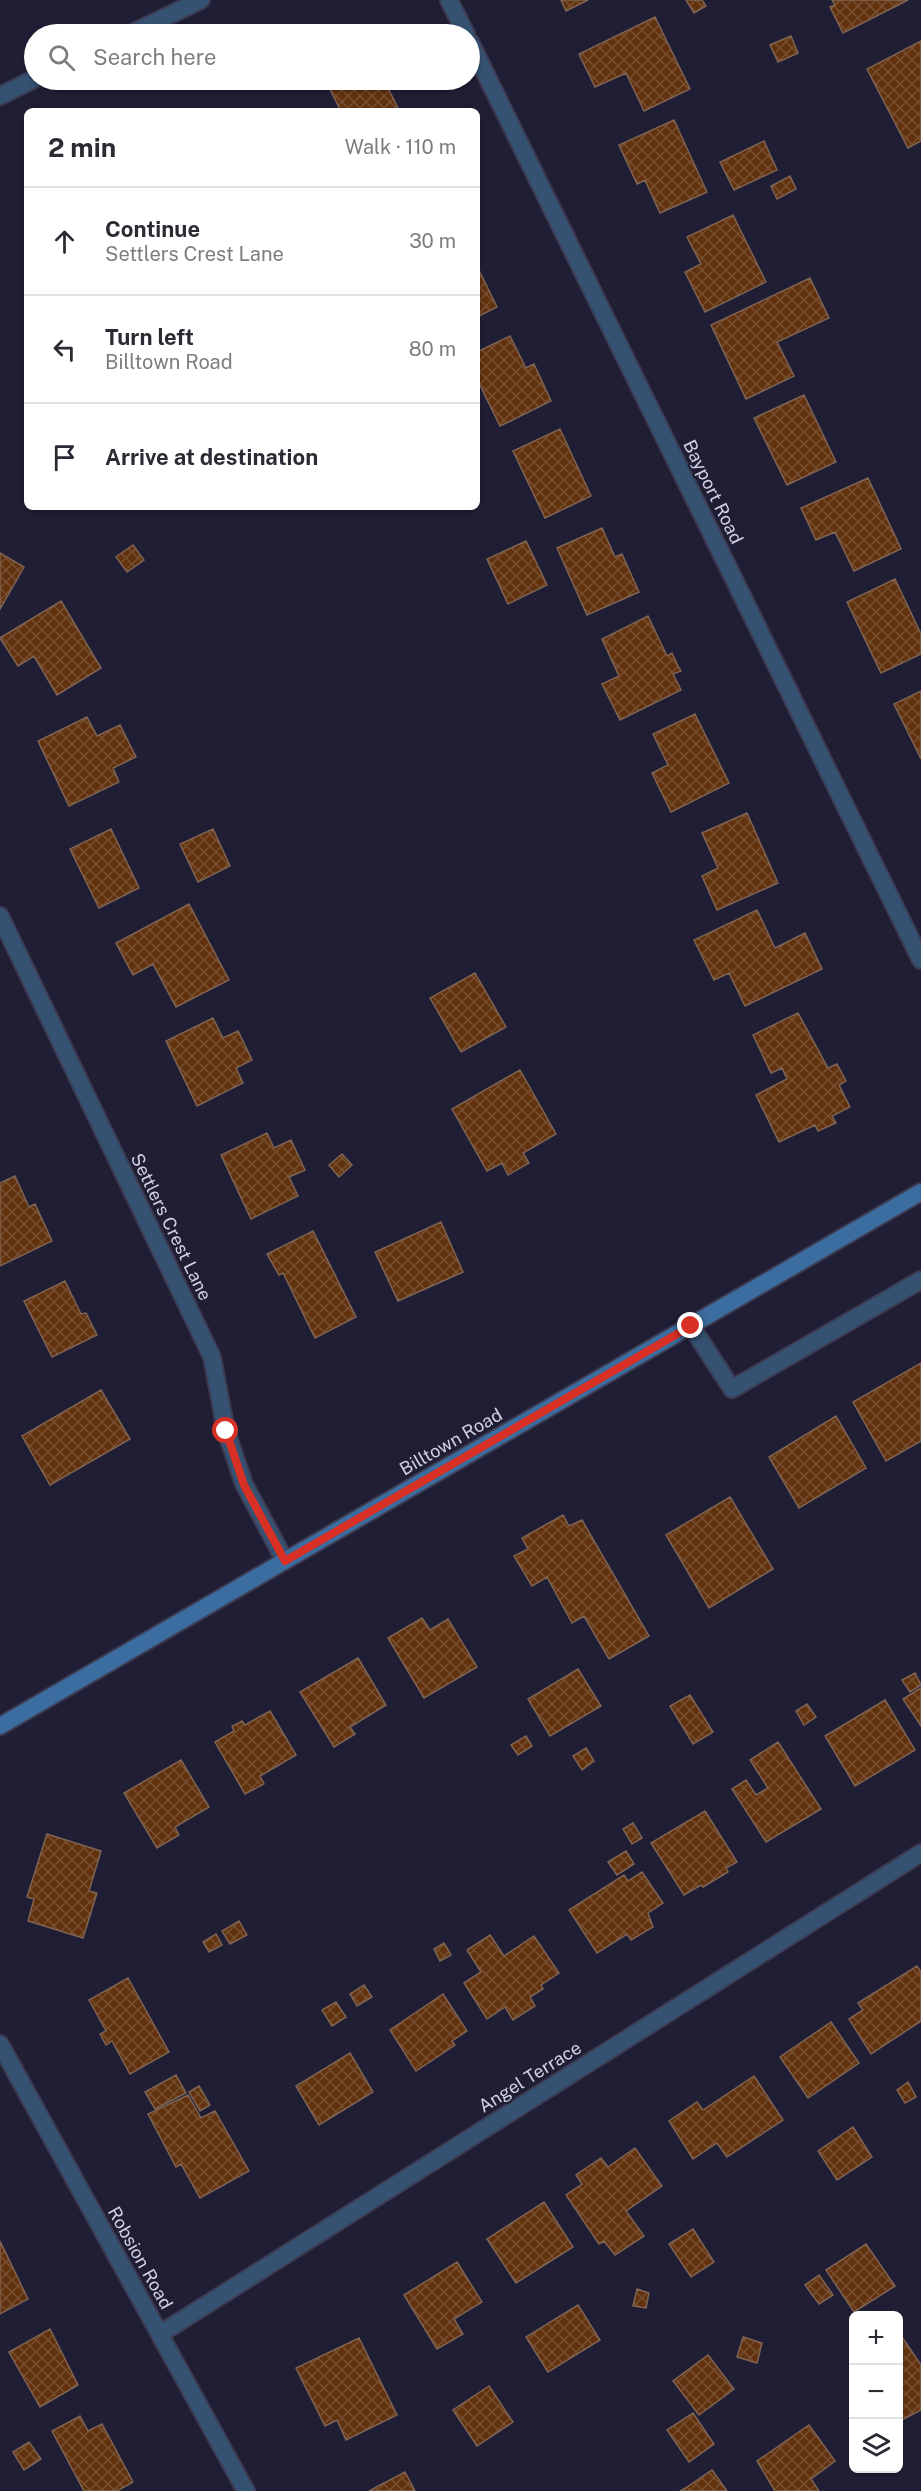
<!DOCTYPE html>
<html lang="en">
<head>
<meta charset="utf-8">
<style>
	body { margin:0; font-family:"Public Sans",sans-serif; background:#f7f7f7; color:#2b2b33 }
	.controls { position:absolute; right:18px; bottom:18px; display:grid; overflow:hidden; border-radius:9px; box-shadow:0 2px 4px #0004 }
	.controls button { width:54px; height:54px; display:grid; place-items:center; padding:0; border:0; border-bottom:2px solid #e1e1e2; background:#fff; color:#2b2b33; font:30px sans-serif }
	.stop { position:absolute; width:18px; height:18px; margin:-14px; border:4px solid #d93025; border-radius:50%; background:#fff }
	.stop.end { background:#d93025; border-color:#fff; box-shadow:0 2px 6px #0008 }
	.list { margin:0; padding:0; list-style:none }
	h2 { display:flex; justify-content:space-between; align-items:center; height:78px; margin:0; padding:0 24px; font-size:26px }
	h2 small { font-size:20px; font-weight:400; color:#7c7c81 }
	.list li { display:grid; grid-template-columns:39px 1fr auto; gap:18px; align-items:center; box-sizing:border-box; height:108px; padding:0 24px; border-top:2px solid #e1e1e2 }
	.list b { display:block; font-size:22px; white-space:nowrap }
	.list p { margin:0; font-size:20px; white-space:nowrap; color:#7c7c81 }
	.list em { font-size:20px; font-style:normal; color:#7c7c81 }
	.icon { flex:none; width:33px; height:33px; fill:none; stroke:currentColor; stroke-width:2; stroke-linecap:round; stroke-linejoin:round }
	.map { position:relative; flex:none; width:921px; height:2491px; overflow:hidden }
	.search { position:absolute; background:#fff; box-shadow:0 2px 4px #0004; left:24px; top:24px; width:456px; height:66px; display:flex; align-items:center; gap:15px; box-sizing:border-box; padding:0 21px; border-radius:33px; color:#7c7c81; font-size:22px }
	.panel { position:absolute; background:#fff; box-shadow:0 2px 4px #0004; left:24px; top:108px; width:456px; height:402px; border-radius:9px }
	.map>svg:first-child { display:block }
	.building { fill:url(#building-cross-hatch); stroke:#7f6454; stroke-width:1.5 }
	.lines { fill:none; stroke-linecap:round; stroke-linejoin:round }
	.service-casing { stroke:#3c3b51; stroke-width:20 }
	.minor-casing { stroke:#3c3b51; stroke-width:20 }
	.secondary-casing { stroke:#3c3b51; stroke-width:20 }
	.service { stroke:#355273; stroke-width:16 }
	.minor { stroke:#355273; stroke-width:16 }
	.secondary { stroke:#3c6da0; stroke-width:16 }
	.route { stroke:#d93025; stroke-width:8 }
	.labels { text-anchor:middle; stroke-width:4.5; stroke-linejoin:round; paint-order:stroke }
	.street-label { font-size:18px; fill:#d1d1e1; stroke:#201e35 }
</style>
</head>
<body>
<div class="map">
<svg width="921" height="2491" viewBox="0 0 921 2491">
	<defs>
		<pattern id="building-cross-hatch" width="8" height="8" patternUnits="userSpaceOnUse" patternTransform="scale(1.5)"><rect width="8" height="8" fill="#62320e"/><path d="M0 0l8 8M0 8l8-8" fill="none" stroke="#774f31"/></pattern>
	</defs>
	<rect width="100%" height="100%" fill="#201e35"/>
	<path class="building" d="M561,0H588L566,11Z
		M686,0H702L706,6L694,13Z
		M832,0H908L843,33L830,7L835,5Z
		M655,17L690,89L644,111L626,73L595,87L579,54Z
		M791,36L798,53L778,62L770,45Z
		M921,41V141L908,148L867,69Z
		M325,80H391L394,86L388,88L398,108L391,111H341Z
		M674,120L707,192L660,213L645,180L637,184L619,145Z
		M764,141L777,170L734,190L720,162Z
		M790,176L796,189L777,199L771,186Z
		M733,215L766,282L705,312L685,272L701,264L687,237Z
		M477,266L497,307L477,317Z
		M810,278L829,318L777,342L794,376L746,399L711,325Z
		M510,336L526,368L534,364L551,401L500,426L477,379V352Z
		M804,395L836,462L787,485L754,418Z
		M560,429L591,496L545,518L513,451Z
		M868,478L901,549L854,571L835,532L816,540L801,508Z
		M602,528L615,557L622,554L639,592L587,615L557,548Z
		M526,541L547,585L508,604L487,559Z
		M133,545L144,560L127,572L116,557Z
		M0,553L24,567L0,609Z
		M895,579L921,634V654L881,673L847,602Z
		M61,601L101,668L57,695L34,656L18,666L0,638Z
		M648,616L667,656L672,653L679,668L681,671L673,674L681,690L620,720L602,684L619,676L602,639Z
		M921,691V759L894,704Z
		M695,714L729,783L671,812L652,773L668,765L653,734Z
		M87,717L97,736L120,725L136,757L113,768L119,782L69,806L38,741Z
		M747,813L778,883L717,910L702,876L718,868L702,833Z
		M111,829L139,888L99,908L70,849Z
		M213,829L230,866L198,882L180,844Z
		M189,904L229,980L176,1007L153,964L133,975L116,943Z
		M757,910L775,948L805,933L822,969L745,1006L729,973L714,980L694,940Z
		M475,973L506,1027L461,1052L430,998Z
		M798,1013L828,1068L837,1064L846,1081L839,1085L850,1107L832,1116L836,1123L818,1131L815,1125L779,1142L756,1095L787,1079L782,1068L771,1073L753,1035Z
		M213,1018L223,1038L238,1031L252,1060L236,1068L243,1083L197,1106L166,1041Z
		M520,1070L556,1134L523,1153L529,1163L508,1175L502,1163L487,1171L452,1109Z
		M267,1133L274,1148L291,1140L305,1170L289,1177L298,1196L251,1219L221,1155Z
		M342,1154L352,1165L339,1177L329,1165Z
		M15,1176L29,1207L35,1204L52,1241L0,1266V1183Z
		M441,1222L463,1272L398,1301L375,1252Z
		M313,1231L356,1317L315,1338L283,1273L279,1275L267,1254Z
		M65,1281L81,1314L86,1313L97,1335L52,1357L24,1301Z
		M921,1363V1441L886,1461L853,1402Z
		M101,1390L130,1439L50,1485L22,1436Z
		M836,1416L866,1468L799,1508L769,1457Z
		M730,1497L773,1569L709,1608L666,1535Z
		M563,1515L569,1526L582,1520L649,1636L609,1659L584,1616L572,1623L547,1577L532,1586L514,1556L528,1549L522,1538Z
		M422,1618L430,1630L448,1619L477,1667L424,1698L388,1638Z
		M358,1658L386,1705L350,1727L355,1734L334,1747L300,1692Z
		M578,1669L601,1706L550,1736L528,1699Z
		M915,1673L921,1685L910,1692L902,1680Z
		M921,1688V1726L903,1699Z
		M690,1695L713,1732L693,1744L670,1706Z
		M885,1700L915,1750L855,1786L825,1736Z
		M807,1704L816,1717L804,1725L796,1711Z
		M270,1711L296,1755L260,1776L264,1784L245,1794L215,1742L234,1731L232,1726L235,1725L242,1721L245,1725Z
		M526,1736L532,1746L518,1755L511,1745Z
		M778,1742L821,1809L766,1842L732,1789L746,1780L756,1795L768,1788L750,1760Z
		M586,1748L594,1761L582,1770L573,1756Z
		M181,1760L209,1807L175,1827L179,1835L157,1848L124,1793Z
		M705,1811L737,1862L726,1868L728,1872L703,1887L701,1885L684,1895L651,1843Z
		M633,1823L642,1838L632,1844L623,1829Z
		M47,1834L101,1851L89,1891L97,1893L83,1938L28,1921L34,1899L27,1897Z
		M626,1851L634,1864L617,1875L608,1862Z
		M642,1872L663,1903L648,1913L653,1927L631,1940L627,1934L597,1953L569,1910L624,1875L628,1881Z
		M239,1921L247,1935L230,1944L222,1931Z
		M216,1934L222,1945L209,1952L203,1942Z
		M490,1935L504,1956L534,1936L559,1973L541,1985L543,1989L530,1997L535,2006L513,2020L505,2007L487,2019L464,1983L481,1972L467,1950Z
		M444,1943L451,1955L440,1961L434,1949Z
		M917,1966L921,1972V2021L871,2054L849,2019L863,2010L858,2003Z
		M128,1978L169,2052L130,2074L112,2041L106,2045L100,2034L106,2031L89,2000Z
		M364,1985L372,1997L357,2006L350,1994Z
		M443,1994L467,2031L452,2041L455,2045L416,2071L390,2030Z
		M336,2002L346,2017L332,2026L322,2010Z
		M831,2022L859,2063L808,2098L780,2057Z
		M350,2053L373,2092L319,2125L296,2086Z
		M176,2075L186,2093L155,2109L145,2092Z
		M754,2076L783,2120L727,2157L717,2143L693,2159L669,2121L697,2102L703,2110Z
		M908,2082L916,2097L905,2103L897,2090Z
		M199,2086L210,2105L200,2111L189,2092Z
		M188,2095L201,2118L215,2111L249,2171L200,2198L181,2164L176,2167L148,2114Z
		M853,2127L872,2157L837,2180L818,2151Z
		M635,2148L662,2186L626,2211L644,2236L615,2255L604,2241L599,2244L566,2195L582,2184L576,2175L601,2158L608,2167Z
		M544,2202L573,2247L516,2283L487,2239Z
		M693,2229L714,2262L691,2277L669,2244Z
		M0,2241L28,2299L0,2314Z
		M866,2244L895,2286L854,2312L826,2270Z
		M457,2262L482,2302L454,2319L463,2334L437,2349L404,2295Z
		M819,2275L833,2295L819,2304L805,2285Z
		M637,2289L649,2293L646,2308L633,2306Z
		M578,2305L600,2340L548,2372L526,2337Z
		M50,2329L78,2385L40,2407L9,2352Z
		M900,2334L921,2365V2410L898,2422Z
		M743,2337L762,2343L757,2363L737,2357Z
		M359,2338L397,2415L346,2440L337,2420L325,2426L296,2368Z
		M708,2355L734,2389L699,2415L673,2381Z
		M489,2386L513,2422L477,2446L453,2410Z
		M693,2413L714,2444L689,2462L667,2430Z
		M80,2416L88,2431L102,2424L133,2482L117,2491H84L52,2431Z
		M809,2425L835,2461L811,2479L819,2491H775L757,2461Z
		M29,2442L41,2459L24,2470L13,2452Z
		M712,2470L727,2491H680L684,2489Z
		M405,2472L415,2491H369Z"/>
	<g class="lines">
		<g class="service-casing">
			<path id="service" d="M691,1326L732,1389L921,1280"/>
		</g>
		<g class="minor-casing">
			<path id="minor" d="M449,0L466,34
				M130,34L201,0
				M470,42L921,960
				M0,96L34,79
				M0,916L212,1357L226,1431L244,1484L285,1561
				M0,2044L246,2491
				M160,2334L921,1853"/>
		</g>
		<g class="secondary-casing">
			<path id="secondary" d="M0,1726L921,1192"/>
		</g>
		<use href="#service" class="service"/>
		<use href="#minor" class="minor"/>
		<use href="#secondary" class="secondary"/>
	</g>
	<g class="lines">
		<path class="route" d="M226,1431L244,1485L285,1561L691,1326"/>
	</g>
	<g class="labels">
		<g class="street-label">
			<text transform="translate(713 492) rotate(64)" y="6">Bayport Road</text>
			<text transform="translate(171 1227) rotate(64)" y="6">Settlers Crest Lane</text>
			<text transform="translate(451 1442) rotate(-30)" y="6">Billtown Road</text>
			<text transform="translate(530 2077) rotate(-32)" y="6">Angel Terrace</text>
			<text transform="translate(140 2258) rotate(61)" y="6">Robsion Road</text>
		</g>
	</g>
</svg>
<div class="controls">
<button>+</button>
<button>−</button>
<button><svg class="icon" aria-label="layers" viewBox="0 0 24 24"><path d="M12 4l9 5-9 5-9-5zM3 14l9 5 9-5"/></svg></button>
</div>
<div class="stop" style="left:226px;top:1431px"></div>
<div class="stop end" style="left:691px;top:1326px"></div>
<div class="search"><svg class="icon" aria-label="search" viewBox="0 0 24 24"><circle cx="10" cy="10" r="6"/><path d="M15 15l6 6"/></svg>Search here</div>
<section class="panel">
<h2>2 min<small>Walk · 110 m</small></h2>
<ul class="list">
<li><svg class="icon" aria-label="ahead" viewBox="0 0 24 24"><path d="M12 20V5M6 11l6-6 6 6"/></svg><div><b>Continue</b><p>Settlers Crest Lane</p></div><em>30 m</em></li>
<li><svg class="icon" aria-label="left" viewBox="0 0 24 24"><path d="M17 20v-9H6M10 6l-5 5 5 5"/></svg><div><b>Turn left</b><p>Billtown Road</p></div><em>80 m</em></li>
<li><svg class="icon" aria-label="arrive" viewBox="0 0 24 24"><path d="M6 21V4h12l-3 4 3 4H6"/></svg><div><b>Arrive at destination</b></div></li>
</ul>
</section>
</div>
</body>
</html>
